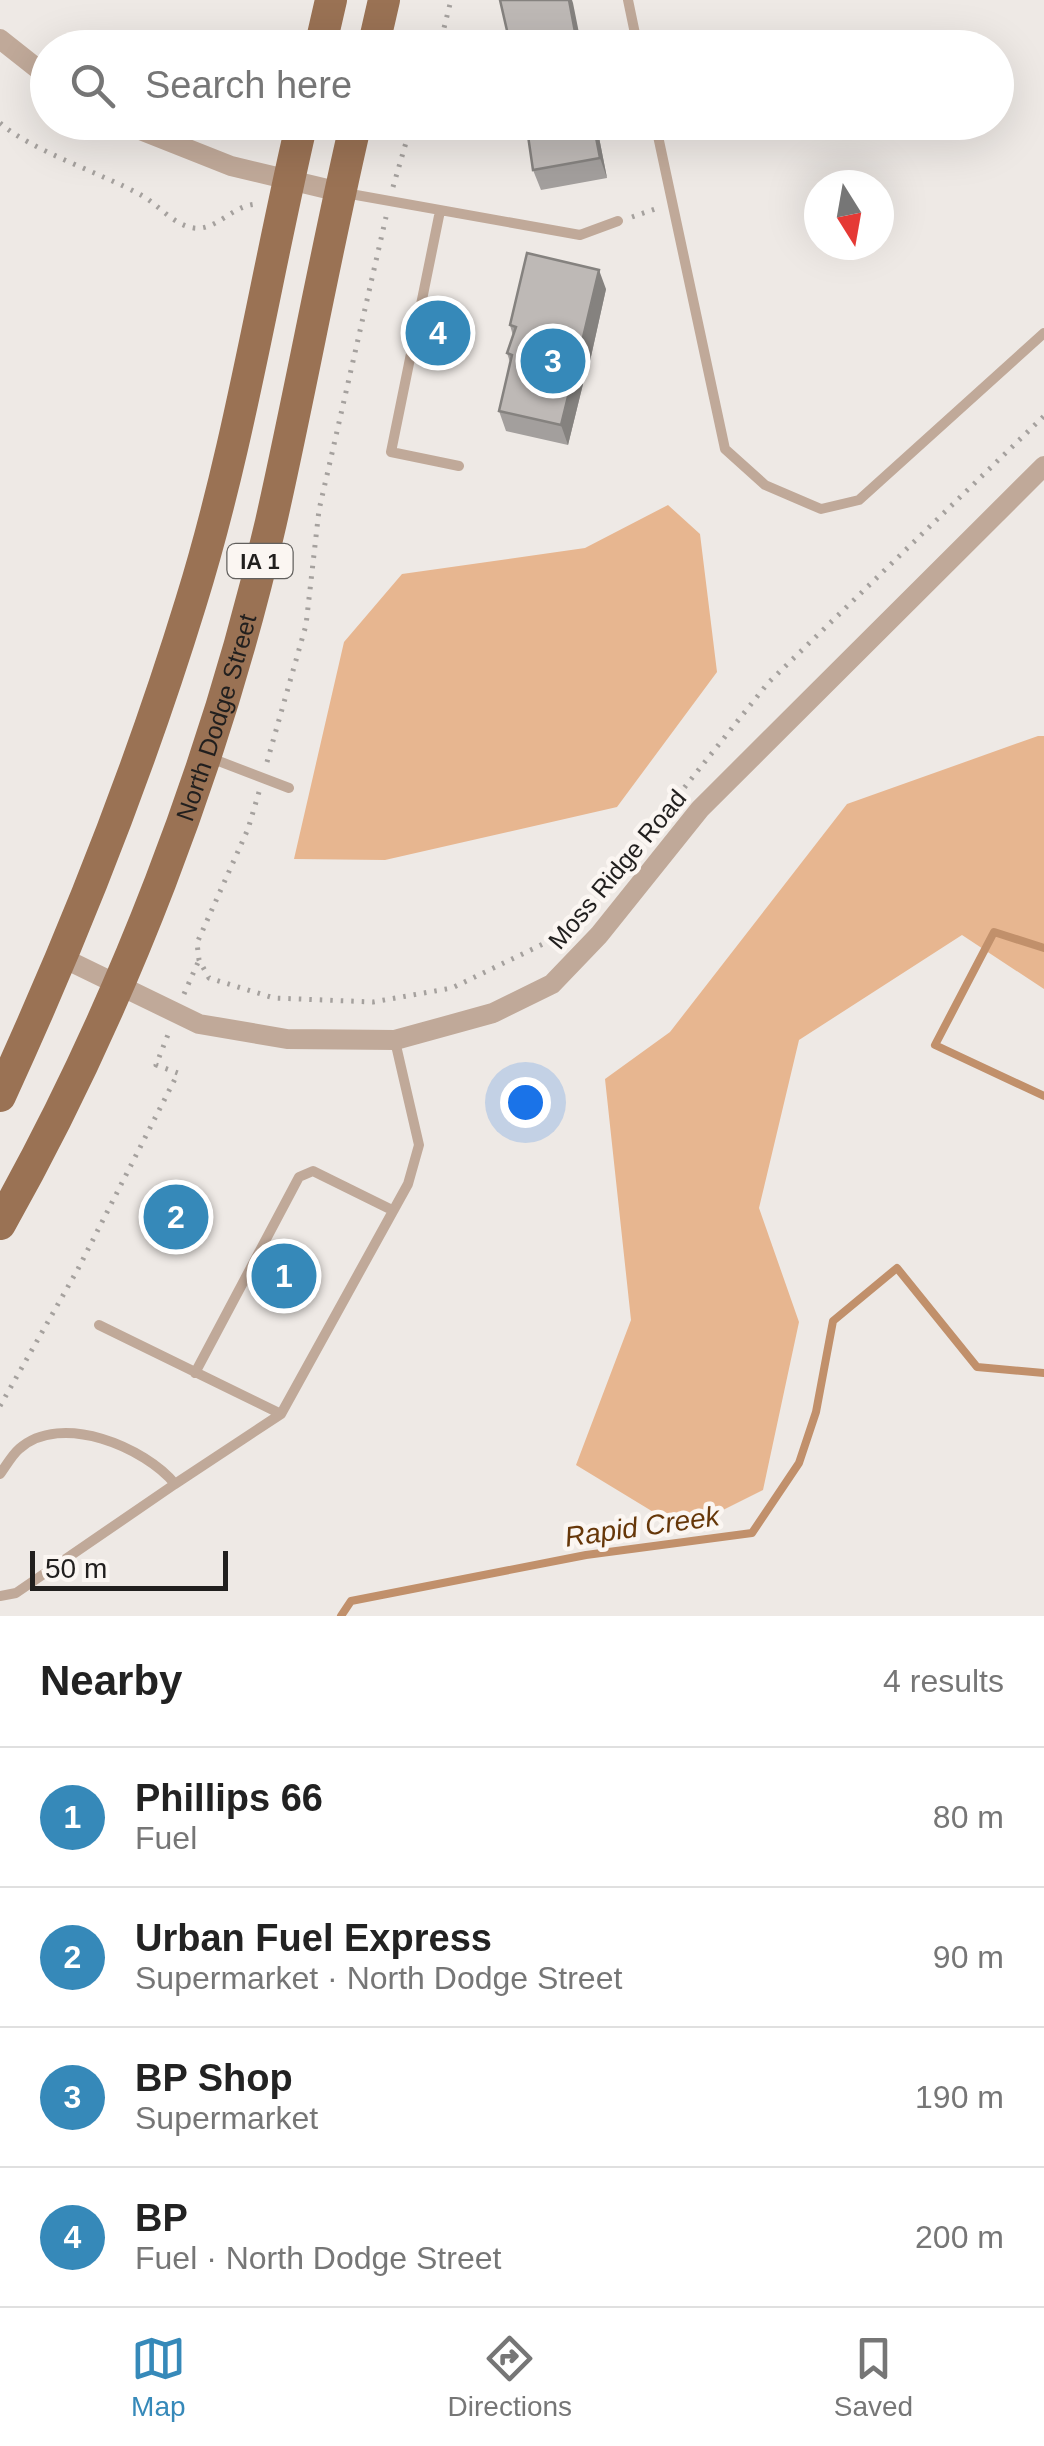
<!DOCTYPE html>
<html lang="en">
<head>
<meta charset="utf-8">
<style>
	body { margin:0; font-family:Helvetica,sans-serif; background:#f6f6f6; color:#222 }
	.compass { position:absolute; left:804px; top:170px; width:90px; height:90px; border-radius:50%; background:#fff; box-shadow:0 10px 40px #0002; rotate:169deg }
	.scale { position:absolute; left:30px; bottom:25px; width:198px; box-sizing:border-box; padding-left:10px; border:5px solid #211f1e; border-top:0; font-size:28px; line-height:35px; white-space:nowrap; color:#211f1e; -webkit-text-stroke:8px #fbf6f2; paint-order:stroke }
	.you { position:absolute; left:525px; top:1102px; width:35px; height:35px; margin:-25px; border:8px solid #fff; border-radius:50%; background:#1a73e8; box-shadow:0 0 0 15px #1a73e833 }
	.badge { display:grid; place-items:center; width:65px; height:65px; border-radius:50%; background:#3689b9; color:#fff; font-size:32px; font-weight:700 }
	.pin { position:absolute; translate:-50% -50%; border:5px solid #fff; box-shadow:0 2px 10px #0006 }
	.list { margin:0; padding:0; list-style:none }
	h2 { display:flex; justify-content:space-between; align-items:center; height:130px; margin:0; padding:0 40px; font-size:42px }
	h2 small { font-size:32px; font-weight:400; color:#767676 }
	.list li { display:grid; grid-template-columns:65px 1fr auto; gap:30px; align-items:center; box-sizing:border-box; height:140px; padding:0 40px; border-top:2px solid #e0e0e0 }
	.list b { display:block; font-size:38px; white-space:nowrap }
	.list p { margin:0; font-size:32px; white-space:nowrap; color:#767676 }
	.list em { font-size:32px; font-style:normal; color:#767676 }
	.icon { flex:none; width:55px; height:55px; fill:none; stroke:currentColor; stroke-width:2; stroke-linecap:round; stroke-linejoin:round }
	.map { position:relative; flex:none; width:1044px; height:1616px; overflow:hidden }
	.search { position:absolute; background:#fff; box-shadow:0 10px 40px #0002; left:30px; right:30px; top:30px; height:110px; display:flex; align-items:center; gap:25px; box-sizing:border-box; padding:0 35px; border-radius:55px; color:#767676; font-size:38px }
	.sheet { height:690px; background:#fff }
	nav { display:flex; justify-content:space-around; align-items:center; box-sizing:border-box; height:140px; border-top:2px solid #e0e0e0; background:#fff; font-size:28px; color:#767676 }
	nav a { display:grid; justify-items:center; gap:5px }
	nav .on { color:#3689b9 }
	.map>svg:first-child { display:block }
	.green { fill:#e7b690 }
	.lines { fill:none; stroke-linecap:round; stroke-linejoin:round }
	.stream { stroke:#c1906b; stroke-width:8 }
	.path { stroke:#a5a19e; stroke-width:5; stroke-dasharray:2.5 8; stroke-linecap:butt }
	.service { stroke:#c0a999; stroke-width:10 }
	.minor { stroke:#c0a999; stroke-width:20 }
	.primary { stroke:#9a7254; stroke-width:32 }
	.wall { fill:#a39f9d }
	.shaded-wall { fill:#85827f }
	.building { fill:#beb9b6; stroke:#85827f; stroke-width:2.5 }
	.labels { text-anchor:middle; stroke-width:9; stroke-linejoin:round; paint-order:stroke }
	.shield { fill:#fbf6f2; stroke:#62605e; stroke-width:2.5 }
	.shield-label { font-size:22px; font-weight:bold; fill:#211f1e }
	.street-label { font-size:25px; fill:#211f1e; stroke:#fbf6f2 }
	.water-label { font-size:28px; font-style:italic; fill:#663709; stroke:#fbf6f2 }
</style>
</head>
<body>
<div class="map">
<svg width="1044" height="1616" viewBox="0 0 1044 1616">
	<rect width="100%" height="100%" fill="#eee9e5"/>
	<path class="green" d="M668,505L700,534L717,672L617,807L385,860L294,859L344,642L402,574L585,548Z
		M1038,736H1044V989L962,935L799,1040L759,1208L799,1322L763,1490L683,1530L576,1465L631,1320L605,1079L670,1032L847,804Z"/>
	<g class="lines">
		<path class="stream" d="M1044,948L994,932L935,1045L1044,1096
			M341,1616L351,1601L586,1555L752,1533L799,1463L816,1412L833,1321L897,1268L977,1367L1044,1373"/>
		<path class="path" d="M439,48L451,0
			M0,123C32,151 101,173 141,195C158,204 173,225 194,228C217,231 233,204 258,204
			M393,187L412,122
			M632,217L655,209
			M267,762L306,625L319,510L386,217
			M259,792L248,829L197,943L199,960L209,978L274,998L373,1002L452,988L570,931
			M632,853L768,683L1044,416
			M184,994L199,960
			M0,1406L78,1269L178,1073L156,1065L169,1032"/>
		<path class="service" d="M628,0L638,48
			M655,122L725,449L765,485L821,509L859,500L1044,333
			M345,193L580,235L618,221
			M440,211L391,452L459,466
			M208,757L289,788
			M99,1325L281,1414
			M195,1373L299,1177L313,1171L392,1210
			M0,1474C6,1466 12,1455 19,1449C61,1411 146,1448 175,1484L16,1593L0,1596
			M175,1484L281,1414L408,1184L419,1145L395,1041"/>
		<path class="minor" d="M0,39L48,77
			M120,122L231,166L340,192
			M63,958L199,1024L287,1039L395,1040L493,1013L552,984L599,935L700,809L1044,466"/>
		<g class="primary">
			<path d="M320,48L331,0"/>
			<path d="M373,48L384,0"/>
			<path d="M0,1096C74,935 139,771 191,602C239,448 265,280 302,122"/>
			<path id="s1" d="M0,1224C120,1012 217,759 271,522C301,389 325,255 356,122"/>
		</g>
	</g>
	<path class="wall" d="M596,122L607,178L541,190L533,170Z
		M606,289L588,370L578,368V369L583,384L568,445L506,431L499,411L510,362L507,353L513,336L510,325Z"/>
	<path class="shaded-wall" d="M569,0H572L573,3L582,48H578Z
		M593,122H596L607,178L600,158Z
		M599,270L606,289L588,370L580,350Z
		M571,348L583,384L568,445L561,425L567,362Z"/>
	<path class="building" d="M500,0H569L578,48H511Z
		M526,122H593L600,158L533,170Z
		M527,253L599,270L580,350L571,348L567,362L576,364L561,425L499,411L512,355L507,353L516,327L510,325Z"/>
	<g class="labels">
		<rect class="shield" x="227.5" y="544" width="65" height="34" rx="8"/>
		<g class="shield-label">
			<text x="260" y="569">IA 1</text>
		</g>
		<g class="street-label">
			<text dy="9" stroke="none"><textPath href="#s1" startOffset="552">North Dodge Street</textPath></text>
			<text transform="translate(617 869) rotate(-50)" y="9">Moss Ridge Road</text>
		</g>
		<g class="water-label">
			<text transform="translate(642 1526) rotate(-8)" y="10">Rapid Creek</text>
		</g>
	</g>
</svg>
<svg class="compass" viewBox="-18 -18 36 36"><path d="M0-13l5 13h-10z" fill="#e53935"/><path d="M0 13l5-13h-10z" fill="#767676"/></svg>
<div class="scale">50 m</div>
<div class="you"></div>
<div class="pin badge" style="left:284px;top:1276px">1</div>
<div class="pin badge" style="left:176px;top:1217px">2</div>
<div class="pin badge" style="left:553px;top:361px">3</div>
<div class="pin badge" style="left:438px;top:333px">4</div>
<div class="search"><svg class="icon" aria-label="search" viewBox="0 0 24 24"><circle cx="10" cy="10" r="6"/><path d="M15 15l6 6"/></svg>Search here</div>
</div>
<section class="sheet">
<h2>Nearby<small>4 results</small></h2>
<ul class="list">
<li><span class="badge">1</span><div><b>Phillips 66</b><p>Fuel</p></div><em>80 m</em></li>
<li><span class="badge">2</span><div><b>Urban Fuel Express</b><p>Supermarket · North Dodge Street</p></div><em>90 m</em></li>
<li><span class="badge">3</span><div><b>BP Shop</b><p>Supermarket</p></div><em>190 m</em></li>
<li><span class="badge">4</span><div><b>BP</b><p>Fuel · North Dodge Street</p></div><em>200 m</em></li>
</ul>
</section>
<nav>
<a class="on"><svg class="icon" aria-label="map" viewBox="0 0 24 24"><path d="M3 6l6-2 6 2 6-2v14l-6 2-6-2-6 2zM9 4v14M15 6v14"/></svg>Map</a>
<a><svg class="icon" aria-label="directions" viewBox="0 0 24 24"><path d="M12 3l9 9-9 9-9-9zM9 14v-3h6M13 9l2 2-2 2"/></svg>Directions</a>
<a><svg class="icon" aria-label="saved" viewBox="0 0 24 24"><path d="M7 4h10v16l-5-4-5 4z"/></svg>Saved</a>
</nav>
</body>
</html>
